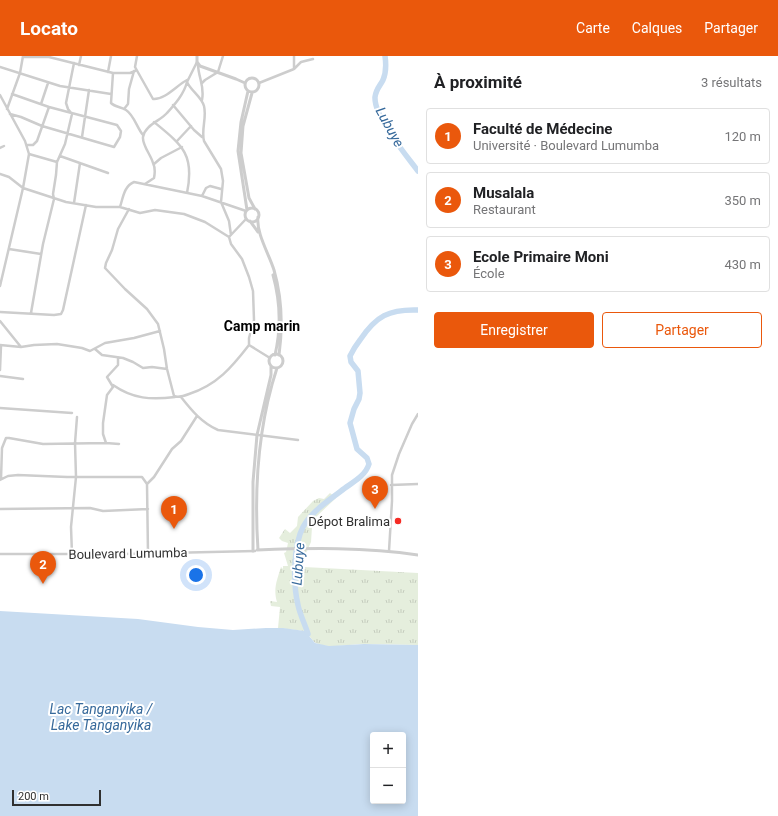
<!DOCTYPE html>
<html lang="fr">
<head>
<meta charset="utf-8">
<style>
	body { margin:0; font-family:Roboto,sans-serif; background:#f2f2f2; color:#202124 }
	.controls { position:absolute; right:12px; bottom:12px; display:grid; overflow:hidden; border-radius:4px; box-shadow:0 2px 10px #0003 }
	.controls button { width:36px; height:36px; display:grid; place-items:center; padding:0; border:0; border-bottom:1px solid #e0e0e0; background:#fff; color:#202124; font:20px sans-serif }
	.scale { position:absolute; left:12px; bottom:10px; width:89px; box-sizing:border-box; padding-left:4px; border:2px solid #303030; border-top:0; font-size:11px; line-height:14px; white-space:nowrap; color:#303030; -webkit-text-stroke:3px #fff; paint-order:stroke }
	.you { position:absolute; left:196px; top:519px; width:14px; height:14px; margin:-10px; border:3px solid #fff; border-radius:50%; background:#1a73e8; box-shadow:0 0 0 6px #1a73e833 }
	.badge { display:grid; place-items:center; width:26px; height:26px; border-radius:50%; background:#ea580c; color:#fff; font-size:13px; font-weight:700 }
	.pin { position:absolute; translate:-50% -33px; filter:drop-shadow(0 1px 2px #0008) }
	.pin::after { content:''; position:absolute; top:21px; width:14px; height:12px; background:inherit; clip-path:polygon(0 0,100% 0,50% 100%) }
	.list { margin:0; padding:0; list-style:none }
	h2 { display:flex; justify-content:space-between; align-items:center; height:52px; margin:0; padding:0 16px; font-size:17px }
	h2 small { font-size:13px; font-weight:400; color:#757577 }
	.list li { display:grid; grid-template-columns:26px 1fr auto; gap:12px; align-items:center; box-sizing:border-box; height:56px; margin:0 8px 8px; padding:0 8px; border:1px solid #e0e0e0; border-radius:4px }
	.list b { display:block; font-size:15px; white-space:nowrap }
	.list p { margin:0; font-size:13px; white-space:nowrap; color:#757577 }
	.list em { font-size:13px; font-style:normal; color:#757577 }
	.actions { display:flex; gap:8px; padding:12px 16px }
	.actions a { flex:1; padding:9px 0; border:1px solid #ea580c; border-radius:4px; text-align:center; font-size:14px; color:#ea580c }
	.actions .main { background:#ea580c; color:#fff }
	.map { position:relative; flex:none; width:418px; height:760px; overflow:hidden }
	header { display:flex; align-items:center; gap:24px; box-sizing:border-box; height:56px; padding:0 20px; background:#ea580c; color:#fff }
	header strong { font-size:19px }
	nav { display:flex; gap:22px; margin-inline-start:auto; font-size:14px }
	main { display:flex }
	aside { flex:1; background:#fff }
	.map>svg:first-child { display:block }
	.grass { fill:url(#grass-tufts) }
	.water { fill:#c8dcf0; fill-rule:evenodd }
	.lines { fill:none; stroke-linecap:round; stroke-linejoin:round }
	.river { stroke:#c8dcf0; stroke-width:5.5 }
	.minor { stroke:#cdcdcd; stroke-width:2.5 }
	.tertiary { stroke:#cdcdcd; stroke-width:3 }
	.poi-dot { fill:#f52b24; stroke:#fff; stroke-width:1.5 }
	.labels { text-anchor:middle; stroke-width:4; stroke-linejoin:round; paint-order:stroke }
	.poi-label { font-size:13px; fill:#303030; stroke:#fff; text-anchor:end }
	.street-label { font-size:13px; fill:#303030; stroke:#fff }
	.water-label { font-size:14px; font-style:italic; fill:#36699b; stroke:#fff }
	.neighbourhood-label { font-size:14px; font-weight:bold; fill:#000; stroke:#fff }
</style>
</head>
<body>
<header>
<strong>Locato</strong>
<nav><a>Carte</a><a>Calques</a><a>Partager</a></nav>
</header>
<main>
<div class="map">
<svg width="418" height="760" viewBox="0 0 418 760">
	<defs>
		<pattern id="grass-tufts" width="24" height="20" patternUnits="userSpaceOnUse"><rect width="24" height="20" fill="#e5eedd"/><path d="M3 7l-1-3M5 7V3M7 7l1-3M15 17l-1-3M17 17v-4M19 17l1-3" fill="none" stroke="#c5ccbe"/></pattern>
	</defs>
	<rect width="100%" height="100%" fill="#fff"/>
	<path class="grass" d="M330,437L336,442L316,461L312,471L311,486L306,497L298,511H303V509L304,511L418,517V589C400,589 382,588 365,588C350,588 332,593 318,588C312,586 310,579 305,575L278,572L280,551L271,550L270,545L277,546C273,533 277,524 281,511L283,513V510H288L284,497L286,496L288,487L282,485L279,482L285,473L290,477L297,470L298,461L313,445L319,442L324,443Z"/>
	<path class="water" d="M0,555L138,563L198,571L233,574L266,572H283L305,575L315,587L329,590L364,588L418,589V760H0ZM373,679H403V745H373Z"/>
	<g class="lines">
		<path class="river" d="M385,0C386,7 386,17 383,24C380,30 376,33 375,41C374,61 406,99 418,115
			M308,578C305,568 300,559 298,549C293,528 293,490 303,471C311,456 328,445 341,435C351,427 365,421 369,408L367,402L357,393L350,367L354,353L359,343L360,337L358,315L351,306L350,300C353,294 356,289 360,284C376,260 389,253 418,254"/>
		<path class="minor" d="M137,0L135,11L153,43C165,44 177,29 187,24
			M294,0V13
			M23,1H49L113,17L111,47C115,51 121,51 126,54C134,59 137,72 143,79
			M197,6L187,26C191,35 201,40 204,50C207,62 201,73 204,85L221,113L223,125L221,146L229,165L231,179
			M198,8C198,21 205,30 202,44
			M79,9L81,0
			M0,11L60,30L111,38
			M108,16L111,0
			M113,17H130L135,15
			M202,27L205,24L218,16L223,0
			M259,27L294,13L301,6L313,3
			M0,39L25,85L29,98L23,132L0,230
			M41,48L48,27
			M173,49L194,74L202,81
			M7,53L20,17L23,0
			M124,53L128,48L129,33L134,15
			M10,58L21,61L42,70L114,91L120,81L121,75L117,69L49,51L12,38
			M154,66C182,89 195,98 187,137
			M82,81L89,34
			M177,85L191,70
			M27,89H33L37,85L49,51
			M0,92L4,90
			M29,98L57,106
			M60,100L108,117
			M154,108L161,102L182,91
			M0,118L9,121L23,132L66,146L96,151H120L140,157L155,154L184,158L205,166L229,181
			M145,128L154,122C155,117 155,111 153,107C151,99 142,89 143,81C145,69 160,65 167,57C175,48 184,38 187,26
			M202,140L206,132L210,130L221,133
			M74,147L80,107
			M120,151C123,142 124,130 134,126L202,140L246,155
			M129,153L118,173L112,194L106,207L105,212L125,233L147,253L158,268L164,293L167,313L174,340C179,342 184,340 189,338C217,329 232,311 249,289
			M246,163L229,181L231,188L242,203L249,221L253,235L254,264L249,282V289L270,302
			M9,193L41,198
			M0,256L54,259L61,258L63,254L86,149
			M31,257L43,188L54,143L53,138L56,119L57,106L65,88L72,58L68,53L66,47L74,7
			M0,265L21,291L34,289L57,288L82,292L90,295L105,287L134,282L160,275
			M0,289L21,291
			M95,293L102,299L123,302L133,306L143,312L152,311L167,313
			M118,302V309L107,321L113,331L107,339L103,367V378L106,387L119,388
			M0,314L1,290
			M0,320L23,323
			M113,329C133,343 151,344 175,341
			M181,341C192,355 202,367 218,374L298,384
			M0,352L72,357
			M1,423L2,392L6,382H9L43,388L106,387
			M0,424L8,420L18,419L67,421H142L147,428L148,498
			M147,428L154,421L172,393L181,385L197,360
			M391,429L418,428
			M0,453L90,452L103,455L148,453
			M389,495L392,445V419L399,398L412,368L418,358
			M0,498H124L255,495
			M72,498L71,471L76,421L75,387L77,361"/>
		<path class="tertiary" d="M197,0V6L200,10L236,23L245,27
			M245 29a7 7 0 1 1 14 0a7 7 0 1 1-14 0Z
			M252,37L243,70L241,97L249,142L255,153
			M245 159a7 7 0 1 1 14 0a7 7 0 1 1-14 0Z
			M247,154L238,95L241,66L248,35
			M258,161C256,177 269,198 274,214C282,242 283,270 279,299
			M250,165L258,176
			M273,219C280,244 281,273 275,299
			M269 305a7 7 0 1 1 14 0a7 7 0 1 1-14 0Z
			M257,494C310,492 365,491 418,499
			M258,494C254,433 258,370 277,312
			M253,495V426L257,379L271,319V310"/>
	</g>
	<circle class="poi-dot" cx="398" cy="465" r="4"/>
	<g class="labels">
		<g class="poi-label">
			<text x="390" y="470">Dépot Bralima</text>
		</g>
		<g class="street-label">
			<text transform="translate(128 497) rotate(-1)" y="5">Boulevard Lumumba</text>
		</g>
		<g class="water-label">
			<text transform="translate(390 71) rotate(61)" y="5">Lubuye</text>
			<text transform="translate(298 508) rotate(-86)" y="5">Lubuye</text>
			<text x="101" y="658">Lac Tanganyika /<tspan x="101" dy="16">Lake Tanganyika</tspan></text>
		</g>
		<g class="neighbourhood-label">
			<text x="262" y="275">Camp marin</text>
		</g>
	</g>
</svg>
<div class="controls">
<button>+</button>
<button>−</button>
</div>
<div class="scale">200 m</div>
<div class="you"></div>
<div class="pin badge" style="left:174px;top:473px">1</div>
<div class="pin badge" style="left:43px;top:528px">2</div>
<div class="pin badge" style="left:375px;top:453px">3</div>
</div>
<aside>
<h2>À proximité<small>3 résultats</small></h2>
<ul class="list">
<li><span class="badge">1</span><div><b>Faculté de Médecine</b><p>Université · Boulevard Lumumba</p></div><em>120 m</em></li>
<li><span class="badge">2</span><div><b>Musalala</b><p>Restaurant</p></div><em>350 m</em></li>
<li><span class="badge">3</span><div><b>Ecole Primaire Moni</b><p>École</p></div><em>430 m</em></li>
</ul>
<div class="actions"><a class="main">Enregistrer</a><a>Partager</a></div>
</aside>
</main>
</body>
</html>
